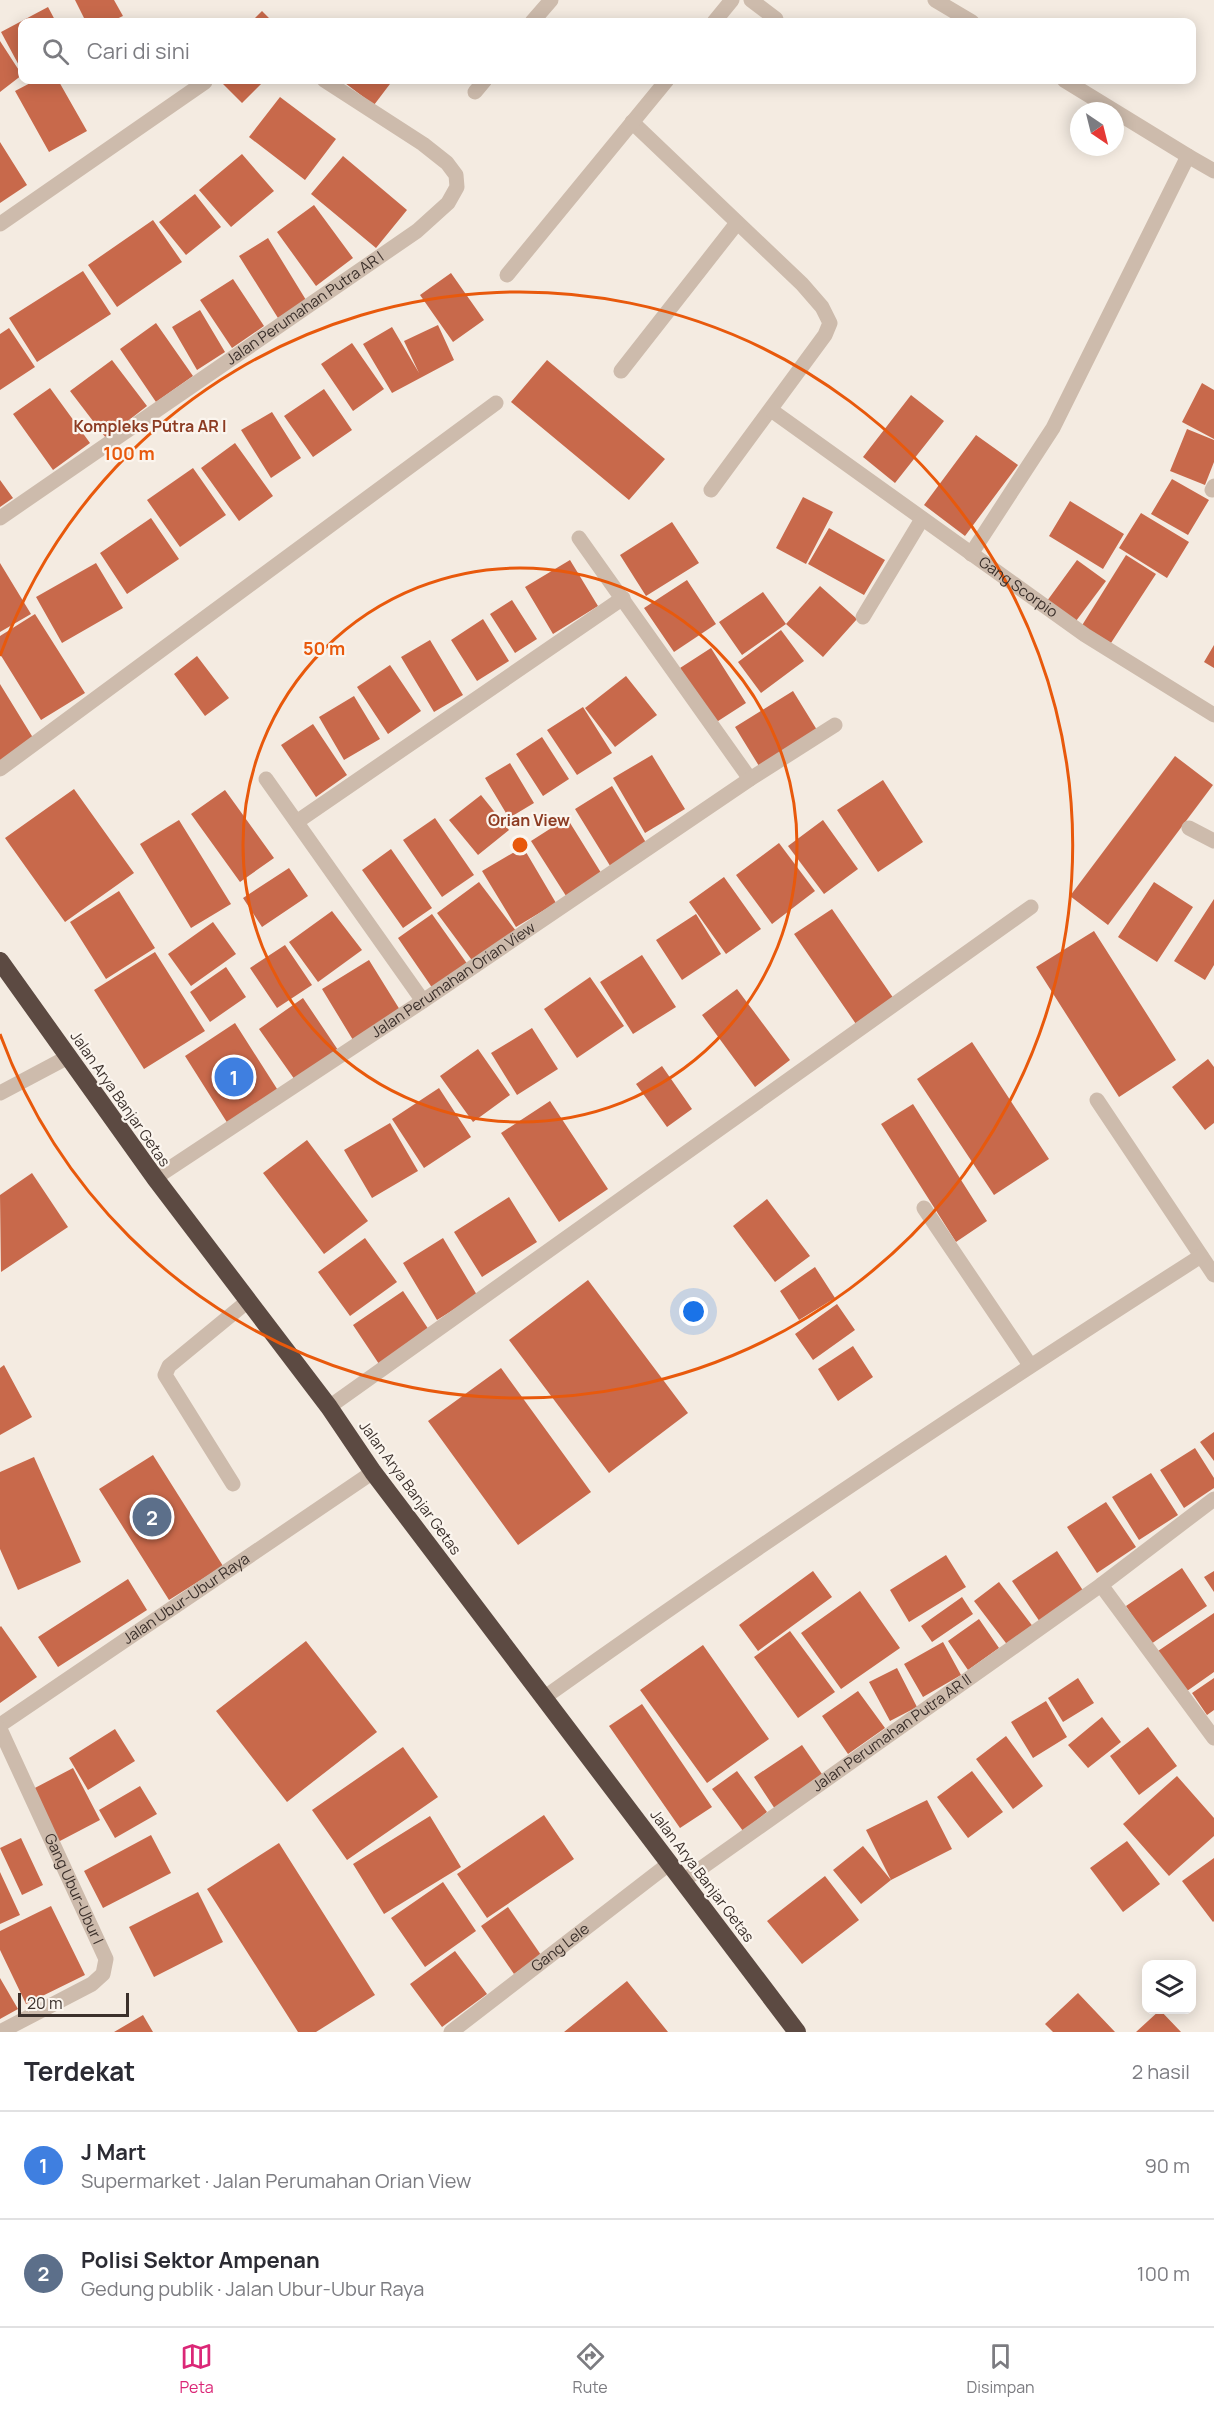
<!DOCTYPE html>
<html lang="id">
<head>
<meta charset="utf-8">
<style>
	body { margin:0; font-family:Manrope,sans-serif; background:#f2f2f3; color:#2b2b33 }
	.controls { position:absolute; right:18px; bottom:18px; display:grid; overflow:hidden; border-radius:12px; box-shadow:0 3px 15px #0003 }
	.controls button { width:54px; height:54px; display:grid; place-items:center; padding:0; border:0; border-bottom:2px solid #e1e1e2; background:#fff; color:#2b2b33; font:30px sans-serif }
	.compass { position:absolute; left:1070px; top:102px; width:54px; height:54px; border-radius:50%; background:#fff; box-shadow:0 3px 15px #0003; rotate:145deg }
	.scale { position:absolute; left:18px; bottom:15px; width:111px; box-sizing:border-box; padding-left:6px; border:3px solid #3b302b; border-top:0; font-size:16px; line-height:21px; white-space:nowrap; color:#3b302b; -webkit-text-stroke:4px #fbf5ee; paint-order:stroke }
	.you { position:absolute; left:694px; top:1312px; width:21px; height:21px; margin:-15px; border:4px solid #fff; border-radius:50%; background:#1a73e8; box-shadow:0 0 0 9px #1a73e833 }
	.badge { display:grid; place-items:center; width:39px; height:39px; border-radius:50%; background:#db2777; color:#fff; font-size:20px; font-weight:700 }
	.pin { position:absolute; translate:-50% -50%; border:3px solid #fff; box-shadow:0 2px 6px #0006 }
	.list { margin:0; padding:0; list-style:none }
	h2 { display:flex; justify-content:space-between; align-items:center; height:78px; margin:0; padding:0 24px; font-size:26px }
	h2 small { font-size:20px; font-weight:400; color:#7c7c81 }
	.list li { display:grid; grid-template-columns:39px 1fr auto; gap:18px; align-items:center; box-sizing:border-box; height:108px; padding:0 24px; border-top:2px solid #e1e1e2 }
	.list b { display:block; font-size:22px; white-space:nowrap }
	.list p { margin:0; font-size:20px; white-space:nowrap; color:#7c7c81 }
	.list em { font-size:20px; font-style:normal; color:#7c7c81 }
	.icon { flex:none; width:33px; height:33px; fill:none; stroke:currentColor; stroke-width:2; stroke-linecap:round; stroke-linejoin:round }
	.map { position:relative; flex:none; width:1214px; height:2032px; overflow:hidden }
	.search { position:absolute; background:#fff; box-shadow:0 3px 15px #0003; left:18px; right:18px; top:18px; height:66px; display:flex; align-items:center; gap:15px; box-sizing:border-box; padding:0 21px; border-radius:12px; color:#7c7c81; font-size:22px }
	.sheet { height:294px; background:#fff }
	nav { display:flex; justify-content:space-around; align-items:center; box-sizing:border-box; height:84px; border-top:2px solid #e1e1e2; background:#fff; font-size:16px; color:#7c7c81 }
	nav a { display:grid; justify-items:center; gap:3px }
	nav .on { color:#db2777 }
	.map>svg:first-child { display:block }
	.building { fill:#c8694b }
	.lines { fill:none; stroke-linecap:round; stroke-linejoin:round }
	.lane { stroke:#cdbbac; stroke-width:15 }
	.street { stroke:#cdbbac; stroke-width:15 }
	.highway { stroke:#5c4a42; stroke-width:18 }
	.ring { fill:none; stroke:#e8590c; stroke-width:3 }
	.labels { text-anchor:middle; stroke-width:4.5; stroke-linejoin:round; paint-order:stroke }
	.street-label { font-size:15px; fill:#3b302b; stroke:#fbf5ee }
	.neighbourhood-label { font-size:16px; font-weight:bold; fill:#8c3b22; stroke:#fbf5ee }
	.centre { fill:#e8590c; stroke:#fbf5ee; stroke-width:3 }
	.ring-label { font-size:18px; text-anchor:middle; font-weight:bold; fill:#e8590c; stroke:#fbf5ee; stroke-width:4.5; stroke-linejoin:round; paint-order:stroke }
</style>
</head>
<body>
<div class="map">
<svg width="1214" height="2032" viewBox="0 0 1214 2032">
	<rect width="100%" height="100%" fill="#f4ebe1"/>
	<path class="building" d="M75,0H114L123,16L110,22H86Z
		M48,7L56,22H22V71L1,32Z
		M262,11L273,22H251Z
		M0,41L22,75L0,92Z
		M36,80H58L87,131L49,152L15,91Z
		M219,80H265L242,103Z
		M341,80H393L374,105Z
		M280,97L336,139L305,180L249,137Z
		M0,142L27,185L0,203Z
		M242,154L274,191L231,227L199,190Z
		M343,156L407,210L376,248L311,194Z
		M195,194L221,227L186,255L159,222Z
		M314,205L353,258L316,286L277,232Z
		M153,220L182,262L117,307L88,265Z
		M268,238L306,300L278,318L239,256Z
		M83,271L111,314L37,362L9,318Z
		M451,273L484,320L453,342L420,295Z
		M233,279L264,326L232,348L200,300Z
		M200,310L225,352L197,370L172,327Z
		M156,323L193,376L156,402L120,349Z
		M438,325L454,360L392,393L363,344L392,327L419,373L404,341Z
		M9,328L35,367L0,390V334Z
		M352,343L384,389L353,411L321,364Z
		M112,360L147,406L106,438L70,391Z
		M547,360L665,459L629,500L511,402Z
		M1202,383L1214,390V439L1182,422Z
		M50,388L90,443L53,470L13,414Z
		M324,389L352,430L313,457L284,416Z
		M911,395L944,421L895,483L863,457Z
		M272,412L301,458L271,478L241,430Z
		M1187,429L1214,440V462L1205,485L1170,471Z
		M976,435L1018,465L965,536L924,505Z
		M235,443L273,496L239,521L201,468Z
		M193,468L226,515L180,547L147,500Z
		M1172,479L1209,500L1188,535L1151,514Z
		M0,480L13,498L0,507Z
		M803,497L833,512L806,564L776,548Z
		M1070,501L1124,534L1103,569L1049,536Z
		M1141,513L1189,542L1167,578L1119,548Z
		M151,518L179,559L127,594L100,553Z
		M672,522L699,563L646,596L620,555Z
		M829,528L885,560L864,595L808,564Z
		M1126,555L1156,574L1109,646L1081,627Z
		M570,560L598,606L553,634L525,587Z
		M1077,560L1106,581L1076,621L1047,601Z
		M0,563L31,614L0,632Z
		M96,563L123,608L62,643L36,597Z
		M687,580L716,624L674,652L644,608Z
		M820,586L857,619L823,657L786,624Z
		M763,592L786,624L742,655L719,622Z
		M512,600L537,639L515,653L490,614Z
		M35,614L85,693L41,720L0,654V636Z
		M483,619L509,661L477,681L451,640Z
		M781,630L804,661L761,693L738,662Z
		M430,640L463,695L434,712L401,657Z
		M1214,645V668L1204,662Z
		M711,648L746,703L715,723L680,668Z
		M197,656L229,698L205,716L174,674Z
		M390,665L421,711L388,734L357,687Z
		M626,676L657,715L615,747L585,708Z
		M0,684L35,741L0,762Z
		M793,691L817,730L759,766L735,727Z
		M354,696L380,739L344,760L319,717Z
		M583,707L612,753L577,775L547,730Z
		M313,724L347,775L316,797L281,745Z
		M542,737L569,779L543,796L516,754Z
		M652,755L685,809L645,833L613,778Z
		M1175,756L1213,785L1108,925L1070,896Z
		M510,763L534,803L509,818L485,778Z
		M883,780L923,842L878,872L837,810Z
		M612,786L648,846L612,869L575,809Z
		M74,789L134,873L65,922L5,838Z
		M225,790L274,858L240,882L191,814Z
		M481,795L509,830L478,855L449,820Z
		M435,818L474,875L442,897L403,840Z
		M567,818L603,876L568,899L531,841Z
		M179,820L231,904L191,928L140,844Z
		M823,820L858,869L824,894L788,846Z
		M779,843L815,891L772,924L736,875Z
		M523,847L556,903L516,927L482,871Z
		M391,849L432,908L403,928L362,870Z
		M289,868L308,896L262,927L243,898Z
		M724,877L761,929L726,954L689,902Z
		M479,882L516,931L474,963L437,913Z
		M1154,882L1193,907L1157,962L1118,937Z
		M119,891L155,948L106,979L70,922Z
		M1214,899V965L1205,980L1174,961Z
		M832,909L894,999L856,1024L794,934Z
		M332,911L362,950L318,982L289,942Z
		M432,914L468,965L433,989L398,938Z
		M696,914L721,954L682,980L656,940Z
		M213,922L236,954L191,986L168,954Z
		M1094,931L1176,1060L1119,1097L1036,967Z
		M285,945L312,985L277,1008L250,968Z
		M155,952L205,1031L144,1069L94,990Z
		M642,955L676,1007L633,1034L600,982Z
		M369,960L400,1010L353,1040L322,989Z
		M226,967L246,997L210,1022L190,992Z
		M590,977L624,1026L577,1058L544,1009Z
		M737,989L790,1060L755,1087L702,1015Z
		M303,998L338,1050L295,1080L259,1029Z
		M235,1023L279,1092L228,1124L185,1056Z
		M532,1028L558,1069L517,1095L491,1053Z
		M972,1042L1049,1159L994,1195L917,1079Z
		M478,1049L510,1095L473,1122L440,1076Z
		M1208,1059L1214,1067V1123L1205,1130L1172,1087Z
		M662,1066L692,1109L667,1127L636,1084Z
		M439,1088L471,1137L424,1168L392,1119Z
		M550,1101L608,1189L559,1222L501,1133Z
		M913,1104L987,1221L956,1242L881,1124Z
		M390,1123L418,1171L372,1198L344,1150Z
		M307,1140L368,1221L324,1254L263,1173Z
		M32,1173L68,1227L1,1272L0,1195Z
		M509,1197L537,1242L482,1277L454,1232Z
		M767,1199L810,1256L775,1282L733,1226Z
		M365,1238L397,1282L350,1316L318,1272Z
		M443,1238L477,1295L437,1320L403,1263Z
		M815,1267L835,1298L799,1320L780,1291Z
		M588,1280L688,1413L609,1473L509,1340Z
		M403,1291L429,1330L379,1364L353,1325Z
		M837,1304L855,1330L813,1360L795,1334Z
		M853,1346L873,1377L838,1401L818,1369Z
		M4,1365L32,1417L0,1435V1368Z
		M501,1368L591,1492L518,1545L428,1421Z
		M1214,1432V1461L1200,1442Z
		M1195,1448L1214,1478V1488L1184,1508L1160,1470Z
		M153,1455L223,1566L169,1600L99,1489Z
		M34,1457L81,1562L18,1590L0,1549V1472Z
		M1151,1473L1178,1515L1139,1540L1112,1497Z
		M1106,1502L1136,1547L1097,1573L1067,1527Z
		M1057,1551L1084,1592L1040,1622L1012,1581Z
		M946,1555L966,1587L909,1622L890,1590Z
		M1182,1568L1207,1606L1151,1644L1126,1606Z
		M813,1571L832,1597L758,1651L739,1625Z
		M1214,1571V1592L1204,1577Z
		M128,1579L147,1610L58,1667L38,1637Z
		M999,1582L1034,1628L1009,1647L974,1601Z
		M860,1591L900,1648L841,1689L801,1633Z
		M962,1597L973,1614L932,1642L921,1626Z
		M1214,1613V1672L1187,1691L1158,1651Z
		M979,1619L999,1648L968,1670L948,1641Z
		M1,1626L37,1677L0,1703V1627Z
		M790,1631L835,1692L798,1718L754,1657Z
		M306,1641L377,1732L287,1802L216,1711Z
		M943,1642L961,1675L923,1697L904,1664Z
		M703,1645L769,1739L707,1783L640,1690Z
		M897,1668L917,1707L890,1721L869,1682Z
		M1078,1678L1094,1703L1063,1722L1048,1698Z
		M1214,1678V1710L1207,1715L1192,1693Z
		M858,1691L885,1728L848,1754L822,1716Z
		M1046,1701L1067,1737L1033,1758L1011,1722Z
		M642,1704L712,1807L680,1828L609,1726Z
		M1102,1717L1121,1742L1088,1768L1068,1745Z
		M1148,1727L1177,1766L1139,1795L1110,1756Z
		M115,1729L135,1761L88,1790L69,1758Z
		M1006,1736L1043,1786L1013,1809L976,1759Z
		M802,1745L824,1777L775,1809L754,1777Z
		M403,1747L438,1797L347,1860L312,1810Z
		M73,1768L100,1820L58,1842L31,1790Z
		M737,1771L767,1812L743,1831L712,1789Z
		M972,1771L1003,1812L968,1838L937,1797Z
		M1177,1776L1214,1818V1836L1169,1876L1123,1824Z
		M140,1786L157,1814L115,1838L99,1810Z
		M927,1800L952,1849L891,1880L866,1830Z
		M544,1815L574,1859L487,1918L457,1874Z
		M430,1816L461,1867L384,1914L353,1864Z
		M151,1835L171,1873L103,1908L84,1871Z
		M21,1838L43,1885L22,1895L0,1848Z
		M1127,1841L1160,1884L1123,1912L1090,1868Z
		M279,1843L375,1995L316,2032H298L207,1889Z
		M863,1846L891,1880L861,1904L833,1870Z
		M1214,1858V1921L1213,1922L1182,1881Z
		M0,1872L20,1915L0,1924Z
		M825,1876L859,1920L802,1964L767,1921Z
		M443,1882L476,1931L425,1967L391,1918Z
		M198,1892L223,1942L154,1977L129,1927Z
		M51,1906L85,1975L26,2004L0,1950V1931Z
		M508,1907L541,1955L514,1974L481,1926Z
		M455,1951L487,1994L442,2027L410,1984Z
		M0,1978L18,2009L0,2019Z
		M627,1981L668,2032H564Z
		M1078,1993L1115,2032H1053L1045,2024Z
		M1160,2010L1181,2032H1136Z
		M143,2015L153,2032H114Z"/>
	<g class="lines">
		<path class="lane" d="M233,1484L165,1375L169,1366L248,1301"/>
		<g class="street">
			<path d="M751,0L776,19"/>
			<path d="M935,0L972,22"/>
			<path d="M532,22L551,0"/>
			<path d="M714,22L732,0"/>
			<path d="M475,92L485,80"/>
			<path d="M632,122L802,284L822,307L830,323L825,335L711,490"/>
			<path d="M1188,156L1214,171"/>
			<path d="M0,224L205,82"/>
			<path d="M507,275L667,80"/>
			<path d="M621,371L737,223"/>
			<path id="s1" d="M771,410L1085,635L1214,715"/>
			<path d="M1212,490L1214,486"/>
			<path id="s2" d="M0,518L417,231L448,203L457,187L456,175L447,163L423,144L324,80"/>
			<path d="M579,538L750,779"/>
			<path d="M971,554L1053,428L1188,156L1064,80"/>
			<path d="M863,617L922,519"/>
			<path d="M0,769L496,403"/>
			<path d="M266,779L423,1001"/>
			<path d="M298,821L623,598"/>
			<path d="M1189,828L1214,841"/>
			<path d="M0,1093L68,1057"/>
			<path d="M1097,1100L1214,1275"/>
			<path id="s3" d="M155,1178L423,1001L750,779L835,725"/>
			<path d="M924,1208L1030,1365"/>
			<path d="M329,1407L1031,907"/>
			<path d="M1101,1585L1214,1738"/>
			<path d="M545,1697C759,1544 979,1398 1201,1256"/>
			<path id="s4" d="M0,1725L373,1472"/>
			<path id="s5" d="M0,1729L106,1959L103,1974L92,1984L0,2032"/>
			<path id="s6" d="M683,1881L1101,1585L1214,1499"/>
			<path id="s7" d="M451,2032L670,1863"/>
		</g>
		<path class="highway" d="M0,961L155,1178L329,1407L373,1472L797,2032"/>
	</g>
	<g class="ring">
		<circle cx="520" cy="845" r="277"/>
		<path d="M0 656A553 553 0 1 1 0 1034"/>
	</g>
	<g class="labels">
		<g class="street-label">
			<text dy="5" stroke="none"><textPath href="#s2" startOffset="370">Jalan Perumahan Putra AR I</textPath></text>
			<text dy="5" stroke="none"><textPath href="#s1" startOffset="304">Gang Scorpio</textPath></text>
			<text dy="5" stroke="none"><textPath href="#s3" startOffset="358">Jalan Perumahan Orian View</textPath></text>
			<text transform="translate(120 1099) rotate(55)" y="5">Jalan Arya Banjar Getas</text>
			<text transform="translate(410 1488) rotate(54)" y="5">Jalan Arya Banjar Getas</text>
			<text dy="5" stroke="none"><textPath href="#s4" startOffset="225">Jalan Ubur-Ubur Raya</textPath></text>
			<text dy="5" stroke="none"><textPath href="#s6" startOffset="256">Jalan Perumahan Putra AR II</textPath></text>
			<text transform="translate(702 1876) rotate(53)" y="5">Jalan Arya Banjar Getas</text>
			<text dy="5" stroke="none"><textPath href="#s5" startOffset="176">Gang Ubur-Ubur I</textPath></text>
			<text dy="5" stroke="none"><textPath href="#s7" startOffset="138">Gang Lele</textPath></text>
		</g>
		<g class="neighbourhood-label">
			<text x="150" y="432">Kompleks Putra AR I</text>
			<text x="529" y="826">Orian View</text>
		</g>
	</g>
	<circle cx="520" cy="845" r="9" class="centre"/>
	<g class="ring-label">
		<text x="129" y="460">100 m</text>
		<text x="324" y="655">50 m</text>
	</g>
</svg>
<div class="controls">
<button><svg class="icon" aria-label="layers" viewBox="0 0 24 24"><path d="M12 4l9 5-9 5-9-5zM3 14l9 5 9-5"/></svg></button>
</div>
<svg class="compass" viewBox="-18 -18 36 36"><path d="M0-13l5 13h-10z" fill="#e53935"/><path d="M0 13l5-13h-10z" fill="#7c7c81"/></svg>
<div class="scale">20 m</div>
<div class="you"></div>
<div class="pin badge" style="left:234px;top:1077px;background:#3f7fe0">1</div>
<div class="pin badge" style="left:152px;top:1517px;background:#5c6f8a">2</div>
<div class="search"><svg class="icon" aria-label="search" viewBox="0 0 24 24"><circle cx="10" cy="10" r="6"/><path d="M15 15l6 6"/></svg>Cari di sini</div>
</div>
<section class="sheet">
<h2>Terdekat<small>2 hasil</small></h2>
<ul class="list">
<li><span class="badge" style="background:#3f7fe0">1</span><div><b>J Mart</b><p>Supermarket · Jalan Perumahan Orian View</p></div><em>90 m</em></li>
<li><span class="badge" style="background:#5c6f8a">2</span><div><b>Polisi Sektor Ampenan</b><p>Gedung publik · Jalan Ubur-Ubur Raya</p></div><em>100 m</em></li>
</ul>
</section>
<nav>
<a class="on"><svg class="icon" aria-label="map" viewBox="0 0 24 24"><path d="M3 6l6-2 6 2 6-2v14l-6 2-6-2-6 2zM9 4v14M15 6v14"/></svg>Peta</a>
<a><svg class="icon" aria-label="directions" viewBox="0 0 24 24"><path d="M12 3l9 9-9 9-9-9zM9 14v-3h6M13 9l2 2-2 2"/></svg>Rute</a>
<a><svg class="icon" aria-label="saved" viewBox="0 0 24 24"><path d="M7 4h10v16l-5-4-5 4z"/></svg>Disimpan</a>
</nav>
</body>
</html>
